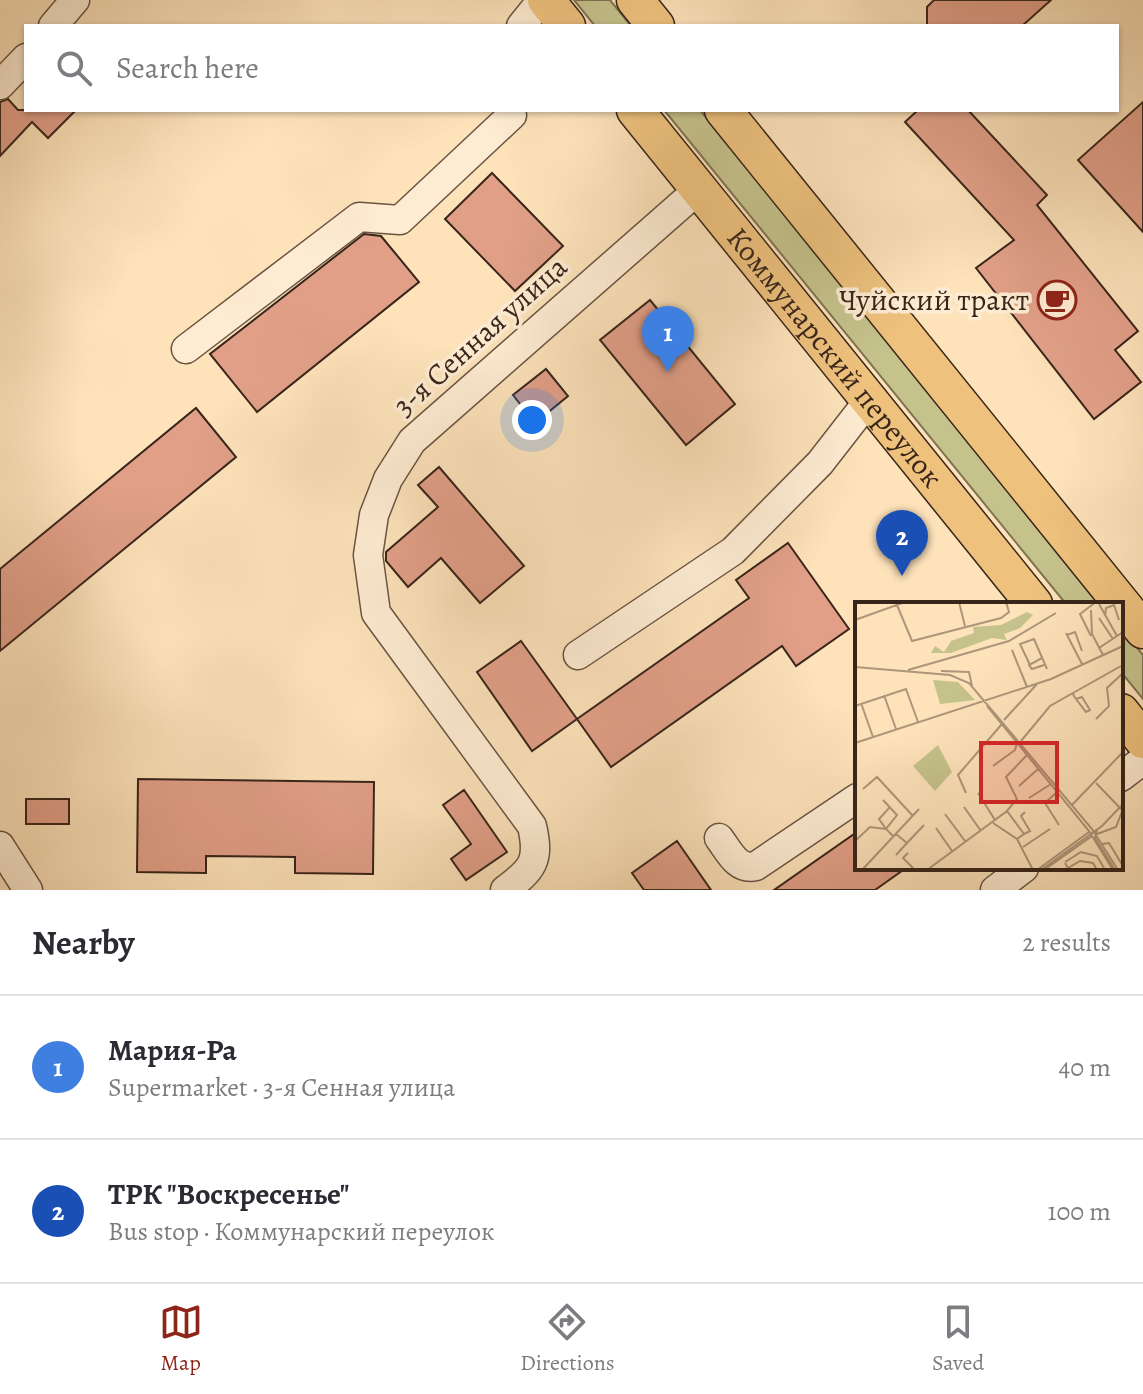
<!DOCTYPE html>
<html lang="en">
<head>
<meta charset="utf-8">
<style>
	body { margin:0; font-family:Alegreya,serif; background:#f7f7f7; color:#2b2b33 }
	.you { position:absolute; left:532px; top:420px; width:28px; height:28px; margin:-20px; border:6px solid #fff; border-radius:50%; background:#1a73e8; box-shadow:0 0 0 12px #1a73e833 }
	.badge { display:grid; place-items:center; width:52px; height:52px; border-radius:50%; background:#8f2418; color:#fff; font-size:26px; font-weight:700 }
	.pin { position:absolute; translate:-50% -66px; filter:drop-shadow(0 2px 4px #0008) }
	.pin::after { content:''; position:absolute; top:42px; width:28px; height:24px; background:inherit; clip-path:polygon(0 0,100% 0,50% 100%) }
	.list { margin:0; padding:0; list-style:none }
	h2 { display:flex; justify-content:space-between; align-items:center; height:104px; margin:0; padding:0 32px; font-size:34px }
	h2 small { font-size:26px; font-weight:400; color:#7c7c81 }
	.list li { display:grid; grid-template-columns:52px 1fr auto; gap:24px; align-items:center; box-sizing:border-box; height:144px; padding:0 32px; border-top:2px solid #e1e1e2 }
	.list b { display:block; font-size:30px; white-space:nowrap }
	.list p { margin:0; font-size:26px; white-space:nowrap; color:#7c7c81 }
	.list em { font-size:26px; font-style:normal; color:#7c7c81 }
	.icon { flex:none; width:44px; height:44px; fill:none; stroke:currentColor; stroke-width:2; stroke-linecap:round; stroke-linejoin:round }
	.map { position:relative; flex:none; width:1143px; height:890px; overflow:hidden }
	.search { position:absolute; background:#fff; box-shadow:0 2px 6px #0004; left:24px; right:24px; top:24px; height:88px; display:flex; align-items:center; gap:20px; box-sizing:border-box; padding:0 28px; border-radius:0px; color:#7c7c81; font-size:30px }
	.sheet { height:392px; background:#fff }
	nav { display:flex; justify-content:space-around; align-items:center; box-sizing:border-box; height:112px; border-top:2px solid #e1e1e2; background:#fff; font-size:22px; color:#7c7c81 }
	nav a { display:grid; justify-items:center; gap:4px }
	nav .on { color:#8f2418 }
	.map>svg:first-child { display:block }
	.green { fill:#c5c28c; stroke:#7e7453; stroke-width:2 }
	.building { fill:#e19f88; stroke:#38251a; stroke-width:2 }
	.lines { fill:none; stroke-linecap:round; stroke-linejoin:round }
	.minor-casing { stroke:#695442; stroke-width:31 }
	.major-casing { stroke:#38251a; stroke-width:39 }
	.minor { stroke:#feecd2; stroke-width:28 }
	.major { stroke:#eec17d; stroke-width:36 }
	.labels { text-anchor:middle; stroke-width:7; stroke-linejoin:round; paint-order:stroke }
	.poi-label { font-size:30px; fill:#38251a; stroke:#feecd2; text-anchor:end }
	.street-label { font-size:30px; fill:#38251a; stroke:#feecd2 }
	.inset-road { fill:none; stroke:#ae967a; stroke-width:2 }
	.view { fill:#d62828; fill-opacity:0.15; stroke:#d62828; stroke-width:4 }
	.inset-edge { fill:none; stroke:#38251a; stroke-width:4 }
</style>
</head>
<body>
<div class="map">
<svg width="1143" height="890" viewBox="0 0 1143 890">
	<rect width="100%" height="100%" fill="#fde2ba"/>
	<filter id="stains"><feTurbulence type="fractalNoise" baseFrequency=".0025" numOctaves="4"/><feColorMatrix values="0 0 0 0 .2 0 0 0 0 .09 0 0 0 0 .02 0 0 0 .5 -.17"/></filter>
	<radialGradient id="worn" r=".72"><stop offset=".6" stop-color="#630" stop-opacity="0"/><stop offset="1" stop-color="#630" stop-opacity=".3"/></radialGradient>
	<path class="green" d="M574,0H610L631,26H595Z
		M664,110H700L1102,604H1066Z
		M1121,628L1143,655V699L1121,672Z"/>
	<path class="building" d="M934,0H1051L1022,26H927V7Z
		M8,99L18,110H76L48,138L32,122L0,156V102Z
		M1143,102V232L1078,160Z
		M918,110H968L1047,195L1037,205L1138,331L1115,350L1141,382L1094,419L976,268L1014,240L905,122Z
		M492,173L563,246L515,291L445,219Z
		M364,234L381,236L419,282L257,412L210,354Z
		M650,300L735,404L686,445L600,340Z
		M546,369L568,396L535,423L513,395Z
		M196,408L236,457L0,651V569Z
		M439,467L524,566L480,603L441,558L408,587L386,561V552L438,507L418,485Z
		M788,543L849,629L796,666L782,646L611,767L577,719L749,598L736,580Z
		M521,641L577,719L532,751L477,672Z
		M138,779L374,782L373,874L295,873V857L206,856V873L137,872Z
		M464,790L507,852L466,880L451,859L471,844L443,805Z
		M26,799H69V824H26Z
		M857,832V868H906L875,890H774Z
		M677,841L711,890H644L632,873Z"/>
	<g class="lines">
		<g class="minor-casing">
			<path id="minor" d="M53,26L75,0
				M521,26L542,0
				M0,85L26,58
				M186,349L359,217L400,220L512,115L509,110
				M578,655L733,551L820,463L869,400
				M1121,777L1143,760
				M719,838C729,851 737,871 756,866L857,798
				M0,846L28,890
				M505,890C533,869 540,861 532,826L376,613L368,555L374,515L388,479L412,441L699,189
				M995,890L1024,868"/>
		</g>
		<g class="major-casing">
			<g id="major">
				<path d="M546,0L567,26"/>
				<path d="M635,0L656,26"/>
				<path id="s1" d="M635,110L1034,604"/>
				<path d="M723,110L1143,630"/>
				<path d="M1121,712L1143,740"/>
			</g>
		</g>
		<use href="#minor" class="minor"/>
		<use href="#major" class="major"/>
	</g>
	<defs>
		<g id="cafe-ring" transform="scale(2)"><circle r="9.5" fill="#feecd2" stroke="#8f2418" stroke-width="1.5"/><path d="M-5.5-4.5H6V0H3Q3 3.5 0 3.5H-2.5Q-5.5 3.5-5.5 0ZM3-3.2v2h1.7v-2ZM-6 4.5H4V6H-6Z" fill="#8f2418"/></g>
	</defs>
	<g fill-rule="evenodd">
		<use href="#cafe-ring" x="1057" y="300"/>
	</g>
	<g class="labels">
		<g class="poi-label">
			<text x="1029" y="310">Чуйский тракт</text>
		</g>
		<g class="street-label">
			<text transform="translate(480 336) rotate(-42)" y="10">3-я Сенная улица</text>
			<text dy="10" stroke="none"><textPath href="#s1" startOffset="318">Коммунарский переулок</textPath></text>
		</g>
	</g>
	<g transform="translate(855 602)">
		<rect width="268" height="268" fill="#fde2ba"/>
		<path d="M172,10L178,13L165,26L149,32L152,38L137,36L96,51H76L80,44L89,50L96,39L119,31L118,25L146,23ZM78,78L103,80L120,98L85,102ZM83,143L97,170L80,189L58,164Z" fill="#c5c28c"/>
		<path class="inset-road" d="M104,0L110,24M244,2L262,34M42,3L57,39L146,16L154,10L151,0M236,8L237,32L248,53M250,14L251,6L259,3L264,18M244,16L258,37M0,18L50,0M211,31L227,62M212,33L220,30L227,49M236,34L225,12L241,0M244,46L268,30M157,48L172,85M187,56L174,63L177,67L189,63M175,63L165,42L179,37L192,67M0,65L95,73L114,81L237,227L263,268M53,68L154,39L201,11M86,69L114,70L117,84M218,91L219,94L221,97L231,110L235,108L227,95L221,97M29,93L41,127M6,101L18,135M0,104L51,87L63,120M132,104L234,229L258,268M241,117L254,104L252,86L268,71M149,118L182,82M166,139L195,104L266,64M0,141L196,77L268,44M138,164L160,148L162,141M241,181L267,208M164,184L183,167M8,187L22,175L57,213M202,190L190,201L204,223M111,191L103,173L147,122M123,191L140,218M174,196L196,182M28,198L42,213L31,227L39,235M216,204L268,150M109,205L126,229M152,209L169,232L162,237M90,212L110,239M138,221L162,237L178,268M81,226L97,249M31,227L24,217L35,205M242,228L240,236L260,268M41,232L52,241L41,253M169,232L175,229L166,214L170,210M242,232L261,225L268,207M0,239L15,225L31,227M52,241L69,223M247,242L254,241L268,264M168,245L195,227M53,251L48,256L60,268M210,260L226,250L242,254L250,268M210,261L213,266L225,259L238,261L242,268M7,268L64,207M72,268L152,209L162,197L151,175L172,153M182,268L234,230M186,268L247,224L268,202M189,268L237,234"/>
		<path class="view" d="M126,141H202V200H126Z"/>
		<rect width="268" height="268" class="inset-edge"/>
	</g>
	<rect width="100%" height="100%" filter="url(#stains)"/>
	<rect width="100%" height="100%" fill="url(#worn)"/>
</svg>
<div class="you"></div>
<div class="pin badge" style="left:668px;top:372px;background:#3f7fe0">1</div>
<div class="pin badge" style="left:902px;top:576px;background:#1a4fb4">2</div>
<div class="search"><svg class="icon" aria-label="search" viewBox="0 0 24 24"><circle cx="10" cy="10" r="6"/><path d="M15 15l6 6"/></svg>Search here</div>
</div>
<section class="sheet">
<h2>Nearby<small>2 results</small></h2>
<ul class="list">
<li><span class="badge" style="background:#3f7fe0">1</span><div><b>Мария-Ра</b><p>Supermarket · 3-я Сенная улица</p></div><em>40 m</em></li>
<li><span class="badge" style="background:#1a4fb4">2</span><div><b>ТРК &quot;Воскресенье&quot;</b><p>Bus stop · Коммунарский переулок</p></div><em>100 m</em></li>
</ul>
</section>
<nav>
<a class="on"><svg class="icon" aria-label="map" viewBox="0 0 24 24"><path d="M3 6l6-2 6 2 6-2v14l-6 2-6-2-6 2zM9 4v14M15 6v14"/></svg>Map</a>
<a><svg class="icon" aria-label="directions" viewBox="0 0 24 24"><path d="M12 3l9 9-9 9-9-9zM9 14v-3h6M13 9l2 2-2 2"/></svg>Directions</a>
<a><svg class="icon" aria-label="saved" viewBox="0 0 24 24"><path d="M7 4h10v16l-5-4-5 4z"/></svg>Saved</a>
</nav>
</body>
</html>
